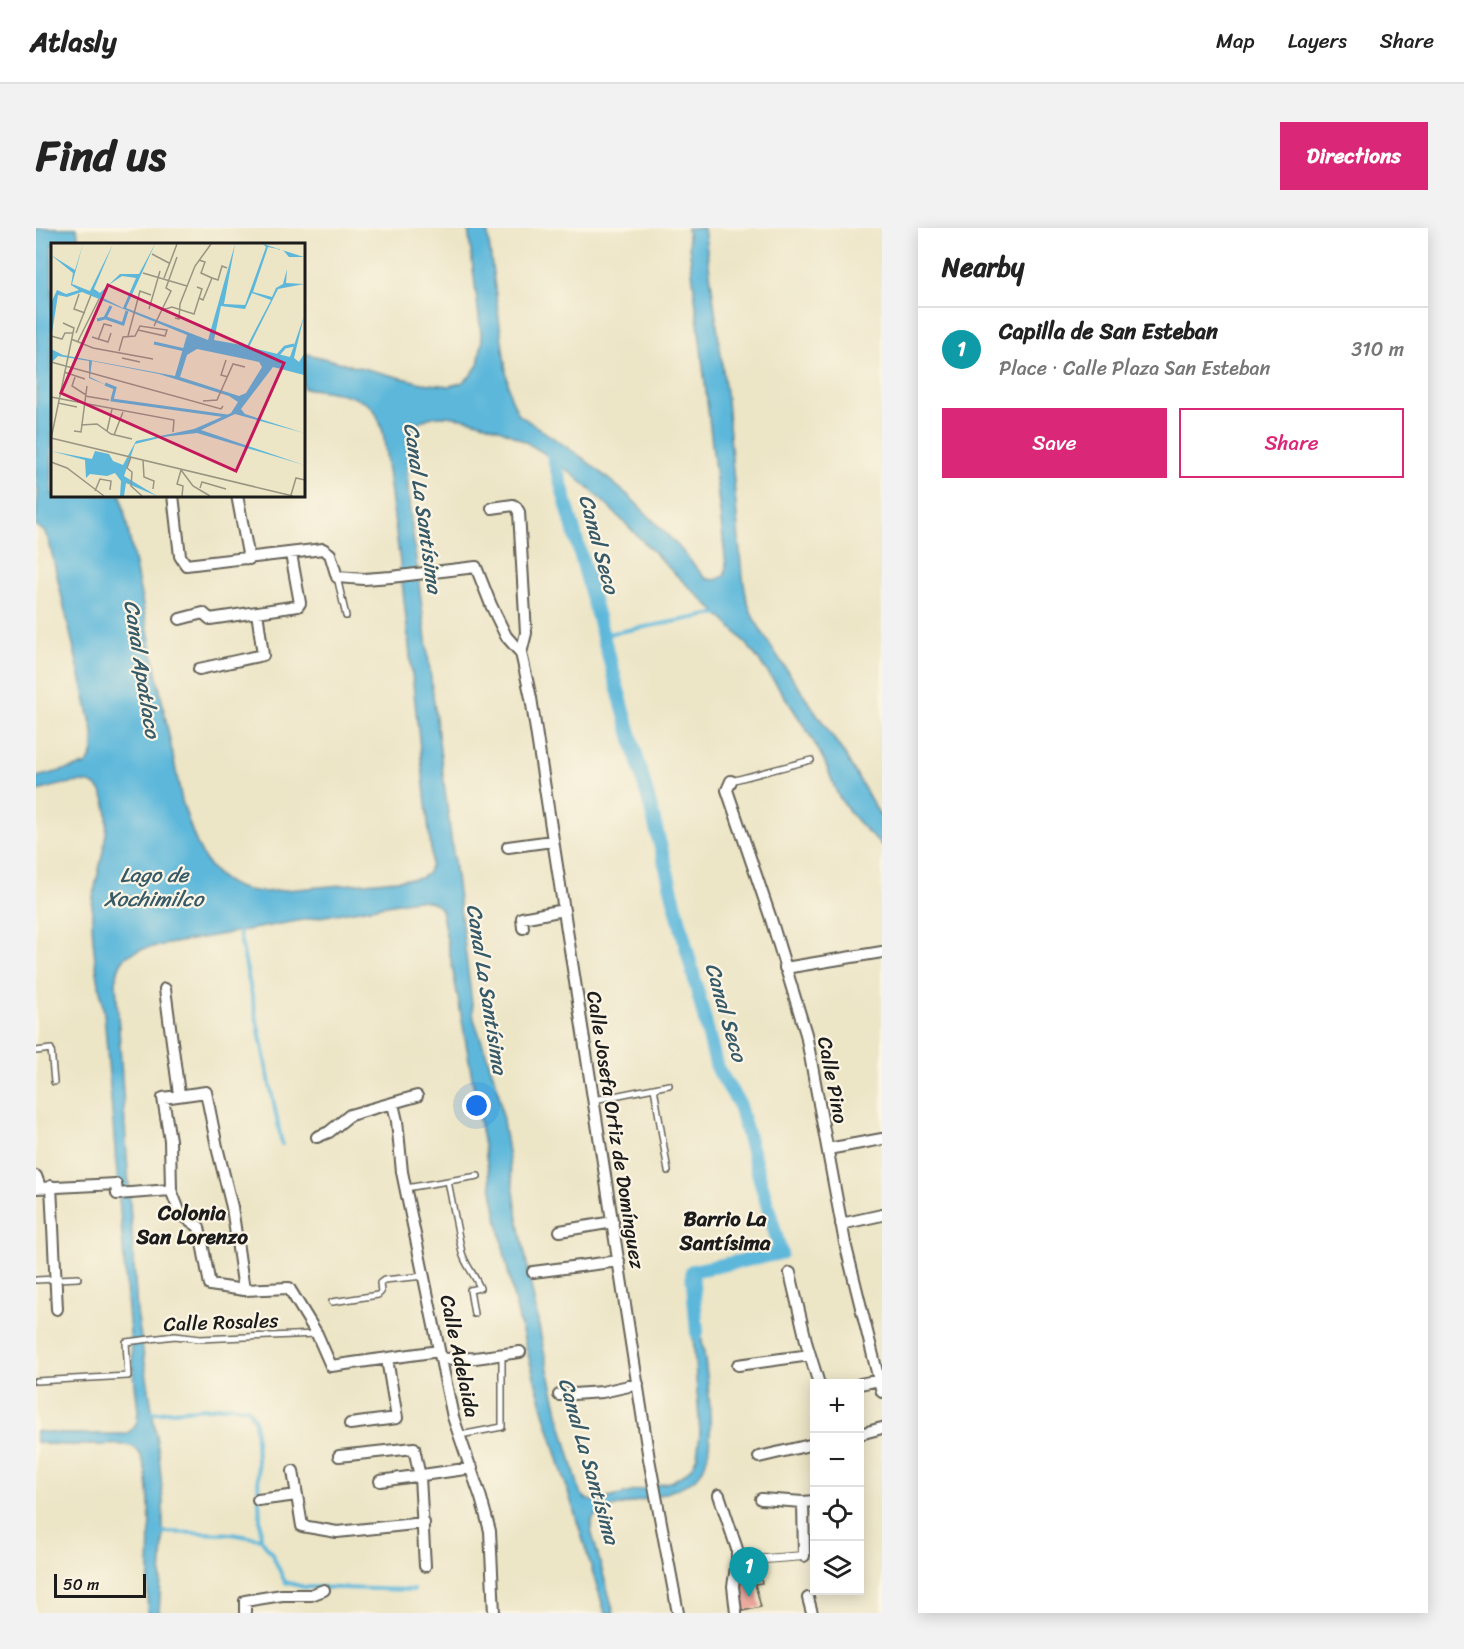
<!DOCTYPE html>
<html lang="en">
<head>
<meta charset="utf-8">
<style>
	body { margin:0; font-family:Sriracha,sans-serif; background:#f2f2f2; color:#222 }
	.controls { position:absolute; right:18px; bottom:18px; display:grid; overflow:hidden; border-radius:0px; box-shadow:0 3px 15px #0003 }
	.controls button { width:54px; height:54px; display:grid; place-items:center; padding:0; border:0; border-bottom:2px solid #e0e0e0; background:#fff; color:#222; font:30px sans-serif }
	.scale { position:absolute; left:18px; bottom:15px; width:92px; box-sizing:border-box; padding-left:6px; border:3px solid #1c1c1c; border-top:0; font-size:16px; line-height:21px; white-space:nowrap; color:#1c1c1c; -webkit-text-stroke:4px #fcf5e5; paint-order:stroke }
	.you { position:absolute; left:441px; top:878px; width:21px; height:21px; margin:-15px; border:4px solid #fff; border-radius:50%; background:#1a73e8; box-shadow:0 0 0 9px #1a73e833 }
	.badge { display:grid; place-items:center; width:39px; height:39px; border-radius:50%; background:#db2777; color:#fff; font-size:20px; font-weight:700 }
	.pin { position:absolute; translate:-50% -50px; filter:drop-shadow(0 2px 3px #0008) }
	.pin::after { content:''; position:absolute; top:32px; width:21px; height:18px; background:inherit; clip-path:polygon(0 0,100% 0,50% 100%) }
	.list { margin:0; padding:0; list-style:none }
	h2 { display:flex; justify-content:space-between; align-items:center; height:78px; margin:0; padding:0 24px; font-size:26px }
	h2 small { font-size:20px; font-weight:400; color:#767676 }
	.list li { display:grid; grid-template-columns:39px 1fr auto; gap:18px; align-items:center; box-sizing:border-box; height:84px; padding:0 24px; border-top:2px solid #e0e0e0 }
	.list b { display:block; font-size:22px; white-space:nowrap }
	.list p { margin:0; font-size:20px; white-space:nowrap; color:#767676 }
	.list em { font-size:20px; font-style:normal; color:#767676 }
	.actions { display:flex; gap:12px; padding:18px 24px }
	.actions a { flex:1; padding:14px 0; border:2px solid #db2777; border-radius:0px; text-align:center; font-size:21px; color:#db2777 }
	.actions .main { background:#db2777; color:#fff }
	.icon { flex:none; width:33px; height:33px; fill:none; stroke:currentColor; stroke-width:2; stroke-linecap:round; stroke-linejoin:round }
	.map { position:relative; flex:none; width:846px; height:1385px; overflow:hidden; border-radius:0px }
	header { display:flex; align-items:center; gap:36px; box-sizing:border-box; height:84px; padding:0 30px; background:#fff; border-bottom:2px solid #e0e0e0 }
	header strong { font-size:28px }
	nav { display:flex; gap:33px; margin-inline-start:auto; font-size:21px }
	.intro { display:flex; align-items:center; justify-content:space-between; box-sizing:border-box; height:144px; padding:0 36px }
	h1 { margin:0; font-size:42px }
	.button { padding:15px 27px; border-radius:0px; background:#db2777; color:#fff; font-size:21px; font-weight:700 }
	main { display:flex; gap:36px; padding:0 36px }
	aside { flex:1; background:#fff; border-radius:0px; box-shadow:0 3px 15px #0003 }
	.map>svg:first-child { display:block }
	.water { fill:#5cb7da; stroke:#3c6a7b; stroke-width:1.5 }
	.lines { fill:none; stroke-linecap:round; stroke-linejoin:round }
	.stream { stroke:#5cb7da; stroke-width:4 }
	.canal { stroke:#5cb7da; stroke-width:14 }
	.building { fill:#e9a197 }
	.service-casing { stroke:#656258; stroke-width:8 }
	.pedestrian-casing { stroke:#656258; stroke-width:10 }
	.minor-casing { stroke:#656258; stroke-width:14 }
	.service { stroke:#fff; stroke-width:5 }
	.pedestrian { stroke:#fff; stroke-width:8 }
	.minor { stroke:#fff; stroke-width:10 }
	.labels { text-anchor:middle; stroke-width:4.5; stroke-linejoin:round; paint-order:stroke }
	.street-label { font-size:20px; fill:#1c1c1c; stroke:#fcf5e5 }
	.water-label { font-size:21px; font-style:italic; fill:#365a68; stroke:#fcf5e5 }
	.neighbourhood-label { font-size:21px; font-weight:bold; fill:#1c1c1c; stroke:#fcf5e5 }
	.inset-river { fill:none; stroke:#5cb7da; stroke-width:3 }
	.inset-road { fill:none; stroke:#999582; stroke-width:1.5 }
	.view { fill:#c2185b; fill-opacity:0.15; stroke:#c2185b; stroke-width:3 }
	.inset-edge { fill:none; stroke:#1c1c1c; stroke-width:3 }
</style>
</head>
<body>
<header>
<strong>Atlasly</strong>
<nav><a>Map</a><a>Layers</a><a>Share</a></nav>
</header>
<div class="intro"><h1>Find us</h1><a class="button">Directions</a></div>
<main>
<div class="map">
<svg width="846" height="1385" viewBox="0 0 846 1385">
	<rect width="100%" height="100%" fill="#fcf5e5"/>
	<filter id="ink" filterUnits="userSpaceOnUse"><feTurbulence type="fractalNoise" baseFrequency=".0167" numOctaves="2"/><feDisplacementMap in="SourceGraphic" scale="12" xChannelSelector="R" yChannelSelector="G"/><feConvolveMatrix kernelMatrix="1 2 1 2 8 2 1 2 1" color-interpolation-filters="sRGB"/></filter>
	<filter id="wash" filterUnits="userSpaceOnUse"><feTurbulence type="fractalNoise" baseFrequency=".008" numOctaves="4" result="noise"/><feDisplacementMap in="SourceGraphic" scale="24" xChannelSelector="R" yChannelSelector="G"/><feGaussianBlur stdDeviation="1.35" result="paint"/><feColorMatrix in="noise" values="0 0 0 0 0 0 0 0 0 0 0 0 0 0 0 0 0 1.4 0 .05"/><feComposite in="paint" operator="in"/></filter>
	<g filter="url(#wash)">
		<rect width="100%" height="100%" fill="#ece5c6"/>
		<path class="water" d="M0,0H41L43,16H16V267H85L146,573C157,606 166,647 204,660C212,663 220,663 228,664L384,650L391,646L395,637V622L364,335L347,204C344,197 343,189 338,182C325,165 287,163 267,160V125L386,155L413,158L425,155L434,148L442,137L446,114L432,0H451L470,143L474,167L482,186L547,230L593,268L642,318L669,350C678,353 682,352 689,347L690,337L651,0H668L691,172L705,337L711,373L718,391L738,423L809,527L846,591V618C829,602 814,587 802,567C795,553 792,538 784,525C765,491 742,458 719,427C695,395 664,370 636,343C576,283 507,200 418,189C405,187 390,187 380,198C362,220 377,304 380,332L438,791L462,860L482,990L508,1124L523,1188L544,1264C549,1271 552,1273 561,1273L637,1253L651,1244L657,1237L661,1228L664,1205L656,1094L658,1088L662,1090L665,1106C670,1136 685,1228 661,1249C638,1268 595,1273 566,1283C557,1288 555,1291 555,1302L578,1385H569C538,1280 503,1177 478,1071C449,943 432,811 405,682C399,673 390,672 379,672L110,720C88,726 82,733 80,755L101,1084L123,1226L127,1274V1316L123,1385H111C112,1359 122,1229 97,1219C88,1215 74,1217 65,1217C43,1217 21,1218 0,1214V1203L29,1206H90L98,1200L101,1194L102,1183L95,1119L68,785C62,751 55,715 56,680C57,650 85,585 62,560C50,547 15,560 0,563V549L49,537C59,529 57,517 57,504L13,313L8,303L0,298L2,264L0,249Z"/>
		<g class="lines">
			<path class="stream" d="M566,407L684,385
				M202,699L246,916
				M112,1185L197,1178L212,1180L219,1192L225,1311
				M124,1304L195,1306L225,1311L236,1326L249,1354L268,1359L378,1362"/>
			<path class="canal" d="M515,220L614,577L681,840L702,874L745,1025L656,1043L661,1105"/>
		</g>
		<g id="blocks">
			<path class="building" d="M715,1344L717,1348L724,1347L726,1355L719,1356L725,1379L706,1383L701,1358L702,1350L705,1347Z"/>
		</g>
	</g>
	<g filter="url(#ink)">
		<use href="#blocks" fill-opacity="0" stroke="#656258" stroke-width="1.5"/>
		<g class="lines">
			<g class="service-casing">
				<path id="service" d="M301,349L310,388
					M695,553L775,532
					M0,823L15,821L18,854
					M618,860L632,943
					M558,872L633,857
					M412,953L426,1025C430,1038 439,1047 444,1060L434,1062L438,1086
					M370,960L442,948
					M0,1052L42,1050
					M296,1074L342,1067L345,1064L344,1055L348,1052L388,1048
					M0,1153L92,1148L90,1114L139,1108L164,1111L280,1106
					M424,1207L466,1199V1127"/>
			</g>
			<g class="pedestrian-casing">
				<path id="pedestrian" d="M701,1333L768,1328"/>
			</g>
			<g class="minor-casing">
				<path id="minor" d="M137,267L144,328L150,337L287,321L294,326L301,349L328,351L355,349L440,339L455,377L470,408L485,425L495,470L613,1231L642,1385
					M201,267L213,331
					M456,280L477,277L480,279L483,284L490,405L485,425
					M144,391L167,385L174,391L262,378L264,375L255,326
					M163,441L227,427L221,384
					M695,553L691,562L734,688L770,806L809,1015L846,1164
					M472,619L516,613
					M487,700L486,690L528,682
					M749,740L846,724
					M129,761L143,866
					M357,876L361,893L366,944L417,1189L445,1270L454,1303L458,1385
					M281,909L293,904L314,887L381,868
					M792,921L846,911
					M0,948L4,959
					M15,958L21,1081
					M0,960L80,956L81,966L135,962
					M805,996L846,987
					M524,1003L577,994
					M497,1044L583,1033
					M754,1045L771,1117L783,1156
					M208,1062L196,979L181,919L170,864L127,870L134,912L135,962L144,985L163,999L174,1057L208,1062L253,1060L281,1106L295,1138L403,1123
					M405,1131L439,1130L484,1124
					M702,1137L774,1127
					M824,1156L843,1152
					M523,1167L566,1164L602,1156
					M314,1196L361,1190L351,1131
					M824,1206L846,1200
					M303,1228L378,1220L384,1249L389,1338
					M723,1229L778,1216
					M257,1243L266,1298L301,1304L388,1295
					M344,1253L436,1240
					M683,1267L701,1321V1333L697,1358L700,1385
					M725,1271L767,1274
					M222,1272L261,1267
					M768,1328L767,1274L778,1273
					M772,1370L776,1385
					M209,1385V1373L246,1367H275L288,1362"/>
			</g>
			<use href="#service" class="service"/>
			<use href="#pedestrian" class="pedestrian"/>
			<use href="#minor" class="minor"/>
		</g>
	</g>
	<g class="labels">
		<g class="street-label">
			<text transform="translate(797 852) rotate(79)" y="7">Calle Pino</text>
			<text transform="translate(580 902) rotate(81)" y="7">Calle Josefa Ortiz de Domínguez</text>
			<text transform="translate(185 1094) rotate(-2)" y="7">Calle Rosales</text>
			<text transform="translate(424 1128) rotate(78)" y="7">Calle Adelaida</text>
		</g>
		<g class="water-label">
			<text transform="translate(387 280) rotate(82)" y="7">Canal La Santísima</text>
			<text transform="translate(563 316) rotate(75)" y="7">Canal Seco</text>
			<text transform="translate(106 441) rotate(81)" y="7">Canal Apatlaco</text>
			<text x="118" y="654">Lago de<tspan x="118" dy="24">Xochimilco</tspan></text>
			<text transform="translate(451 761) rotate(81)" y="7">Canal La Santísima</text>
			<text transform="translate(690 784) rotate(74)" y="7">Canal Seco</text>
			<text transform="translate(553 1233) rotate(74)" y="7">Canal La Santísima</text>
		</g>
		<g class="neighbourhood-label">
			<text x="156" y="992">Colonia<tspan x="156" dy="24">San Lorenzo</tspan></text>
			<text x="689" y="998">Barrio La<tspan x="689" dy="24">Santísima</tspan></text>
		</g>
	</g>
	<g transform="translate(15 15)">
		<rect width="254" height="254" fill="#ece5c6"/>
		<path d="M32,1L21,41L39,48L62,1L43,46L49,50L69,31H88L104,1L75,65L157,97L184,1L173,61L194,62L215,4L212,1L253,14H238L232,7L217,4L202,49L221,54L225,45L232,41L236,26L235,40L253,41L227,46L198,104L239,114L253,73L243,115L248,119L253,111V132L222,124L190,166L194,171L253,190L184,171L150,187L253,222L146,190L112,194L84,201L73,233L106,253L75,240L73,253H69L70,238L64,230L56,233L39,231L35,235L34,217L0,208L41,216L44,208L58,211L62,218L72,222L85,198L143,186L180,170L187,159L178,153L108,131L41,118L39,134L55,142L38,135V118L7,113L0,120V145V106L12,112L124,133L136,92L31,49L16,54L7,52L0,96V60L6,47L15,51L28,47L20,42L22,30L0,12L24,27ZM71,33L85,35L72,65L50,54L56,43ZM201,50L220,57L196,103L163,97L170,63L194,66ZM146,106L208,119L211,124L195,150L188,153L129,134L136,112Z" fill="#5cb7da" fill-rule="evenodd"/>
		<path class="inset-river" d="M55,75L72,81L76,68M46,77L54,75L60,63M103,100L134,107M226,113L234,104L243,102M54,141L64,145L61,157L176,173"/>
		<path class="inset-road" d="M101,11L118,20M92,30L136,43M113,35L126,1M161,35L167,37L171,23L176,25M28,51L23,66L34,70M148,55L152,57L161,35L150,30L154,19L148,17M98,66L109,28M111,67L121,64L143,71L151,46L146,44M124,75L128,76L129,61L144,23L160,1M103,83L120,48L115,45L126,14M25,90L40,52M0,93L11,96L14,90H22M77,93L89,48L100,52M41,94L57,99L60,90M20,96L42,105L102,116M47,97L53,81L61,83M27,98L48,56M68,108L72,94L84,93L89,83L116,87L114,93L87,87M71,115L89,119M175,117L170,132L177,134M0,119L170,166L172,163M13,129L34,136M24,134L21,143L35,152M34,153L58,157M0,154L123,177L122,189M152,158L166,157L182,121L194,124M7,160L26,164M30,182L46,181L60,191L81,196M23,188L30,189L36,143M56,188L61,166M63,192L72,169M0,195L242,253M0,196L23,85L12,80M80,214L76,225L81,229L80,243L91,253M92,217L93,234L103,238L102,246M0,219L16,225L53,253M130,227L142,243L159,253M130,227L126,241L132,243L131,253M149,245L151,239L175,246M44,248L49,236L60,238L59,247M240,252L245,235L254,237"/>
		<path class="view" d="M57,42L233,120L185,228L10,150Z"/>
		<rect width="254" height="254" class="inset-edge"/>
	</g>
</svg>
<div class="controls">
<button>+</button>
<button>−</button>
<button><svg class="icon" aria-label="locate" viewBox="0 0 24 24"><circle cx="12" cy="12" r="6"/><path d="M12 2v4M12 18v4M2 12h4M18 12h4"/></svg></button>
<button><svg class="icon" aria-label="layers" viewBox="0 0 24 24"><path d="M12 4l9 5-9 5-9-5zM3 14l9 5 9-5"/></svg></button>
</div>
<div class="scale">50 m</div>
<div class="you"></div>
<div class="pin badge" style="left:713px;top:1369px;background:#0f9aa8">1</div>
</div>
<aside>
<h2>Nearby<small></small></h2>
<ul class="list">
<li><span class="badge" style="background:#0f9aa8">1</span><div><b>Capilla de San Esteban</b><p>Place · Calle Plaza San Esteban</p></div><em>310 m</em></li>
</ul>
<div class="actions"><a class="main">Save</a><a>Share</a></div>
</aside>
</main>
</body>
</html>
